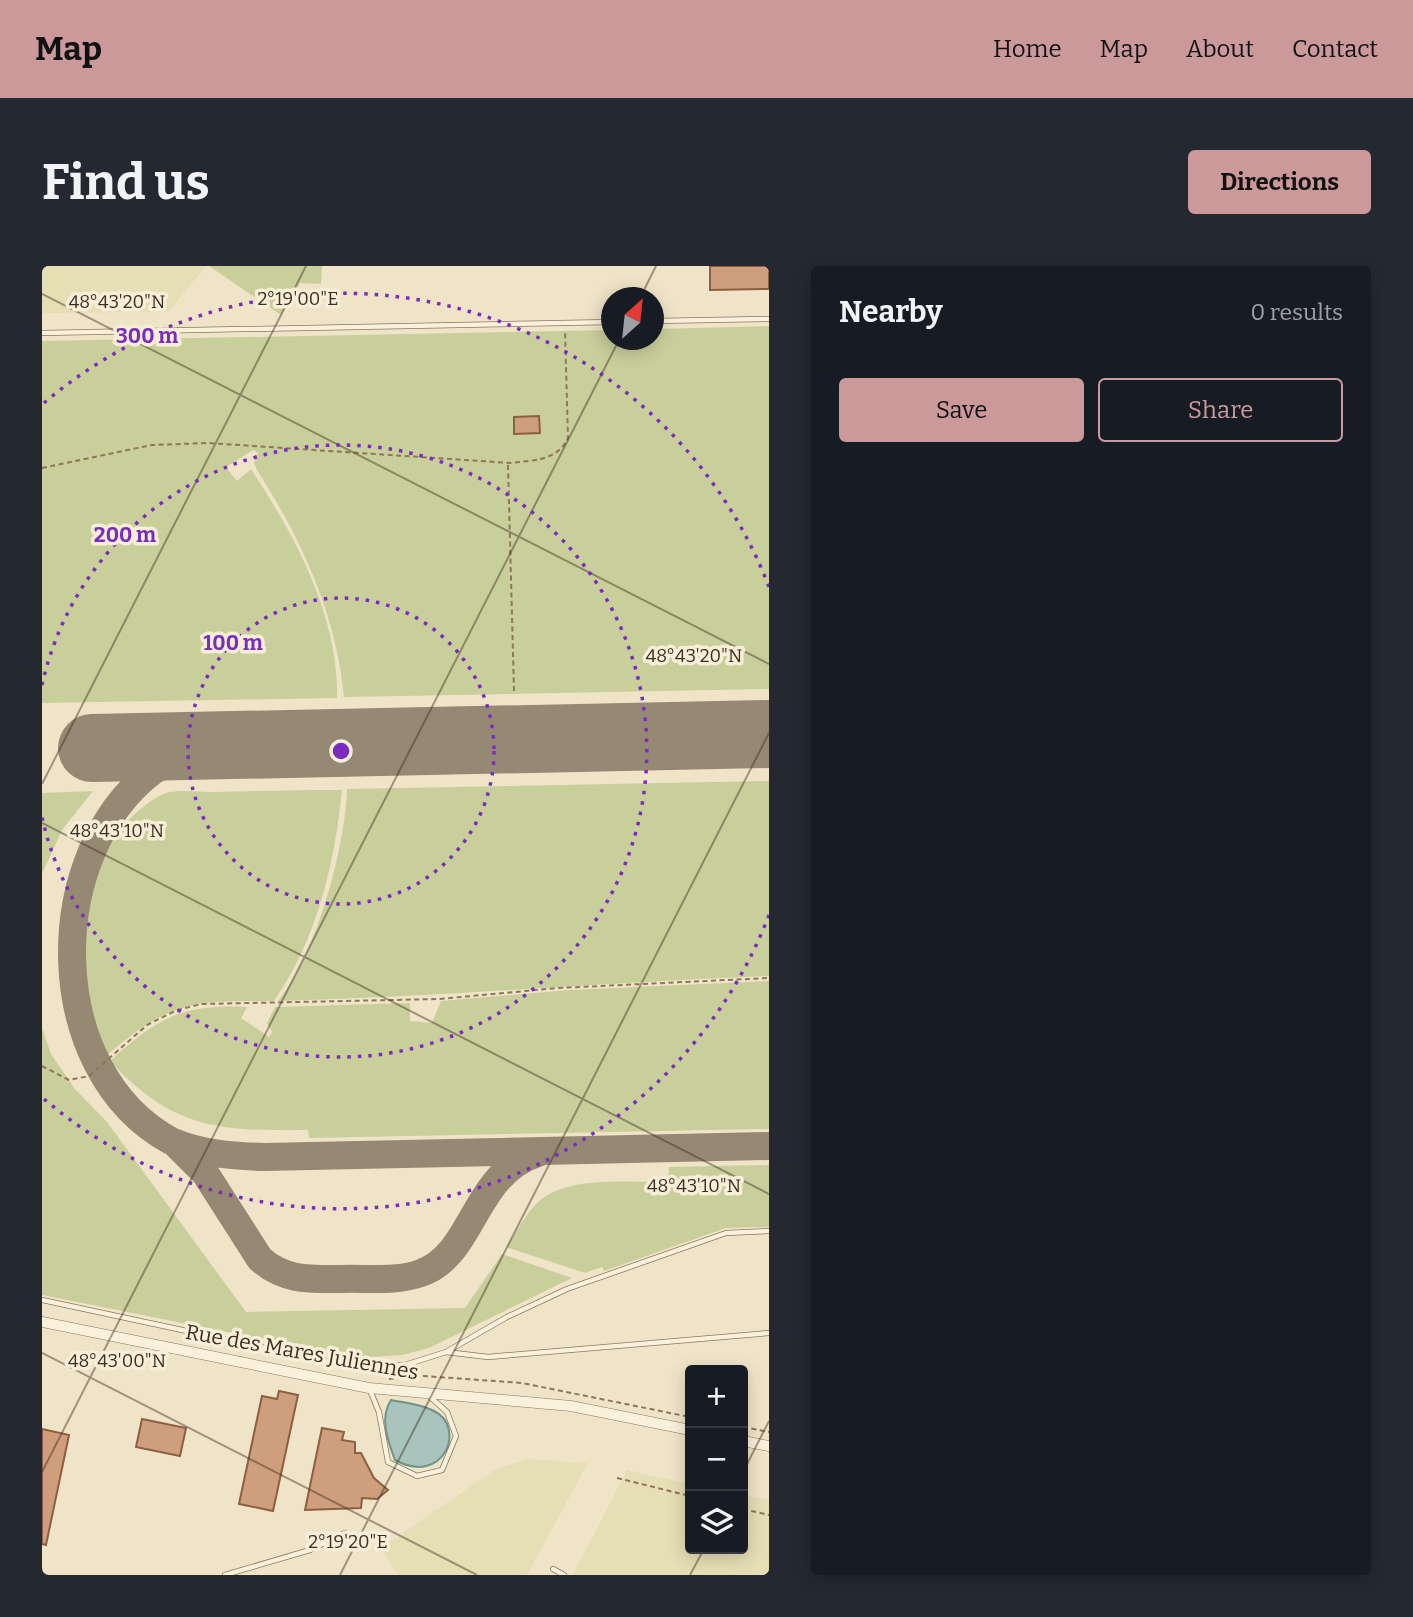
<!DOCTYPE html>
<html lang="en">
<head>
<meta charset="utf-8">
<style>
	body { margin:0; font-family:Bitter,serif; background:#242831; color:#f1f3f6 }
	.controls { position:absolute; right:21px; bottom:21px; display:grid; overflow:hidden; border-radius:7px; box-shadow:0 4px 18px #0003 }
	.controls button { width:63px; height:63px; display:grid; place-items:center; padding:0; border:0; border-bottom:2px solid #363941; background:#171b24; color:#f1f3f6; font:35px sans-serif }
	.compass { position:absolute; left:559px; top:21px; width:63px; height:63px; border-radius:50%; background:#171b24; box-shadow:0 4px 18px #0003; rotate:27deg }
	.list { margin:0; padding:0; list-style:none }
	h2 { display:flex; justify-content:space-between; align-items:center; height:91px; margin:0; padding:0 28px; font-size:30px }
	h2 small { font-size:23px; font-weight:400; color:#9ea1a6 }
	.actions { display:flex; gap:14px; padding:21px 28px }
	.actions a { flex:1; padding:16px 0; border:2px solid #cc999b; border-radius:7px; text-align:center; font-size:24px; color:#cc999b }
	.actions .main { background:#cc999b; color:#111 }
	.icon { flex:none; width:38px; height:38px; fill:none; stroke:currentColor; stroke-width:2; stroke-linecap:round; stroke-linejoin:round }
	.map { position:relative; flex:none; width:727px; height:1309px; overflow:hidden; border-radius:7px }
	header { display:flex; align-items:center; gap:42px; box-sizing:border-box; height:98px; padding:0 35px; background:#cc999b; color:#111 }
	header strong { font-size:33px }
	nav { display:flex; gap:38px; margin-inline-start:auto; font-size:24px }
	.intro { display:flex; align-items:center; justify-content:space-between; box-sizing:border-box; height:168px; padding:0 42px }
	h1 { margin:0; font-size:49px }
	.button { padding:18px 32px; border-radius:7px; background:#cc999b; color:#111; font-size:24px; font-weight:700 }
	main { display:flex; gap:42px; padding:0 42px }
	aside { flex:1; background:#171b24; border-radius:7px; box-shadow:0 4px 18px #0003 }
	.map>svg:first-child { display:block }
	.farmland { fill:#e6deb5 }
	.green { fill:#c9cf9b }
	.water { fill:#a9c4bc; stroke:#6f938a; stroke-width:2 }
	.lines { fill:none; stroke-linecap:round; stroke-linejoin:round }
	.taxiway { stroke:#968974; stroke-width:28 }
	.runway { stroke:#968974; stroke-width:68 }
	.building { fill:#cf9f7d; stroke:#8d5f41; stroke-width:2 }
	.service-casing { stroke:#8d765c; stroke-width:6 }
	.minor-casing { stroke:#8d765c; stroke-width:11 }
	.path { stroke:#8d765c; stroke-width:2; stroke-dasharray:5 3.5; stroke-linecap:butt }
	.service { stroke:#faf1dc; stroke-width:4.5 }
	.minor { stroke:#faf1dc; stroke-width:10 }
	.ticks { fill:none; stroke:#3d2e20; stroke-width:2; stroke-opacity:0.45 }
	.ring { fill:none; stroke:#7b2cbf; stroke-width:3.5; stroke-dasharray:3.5 7 }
	.labels { text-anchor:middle; stroke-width:7; stroke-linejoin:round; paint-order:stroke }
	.street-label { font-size:21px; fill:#3d2e20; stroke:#f7eed8 }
	.ticks-label { font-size:18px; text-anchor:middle; fill:#3d2e20; stroke:#f7eed8; stroke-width:7; stroke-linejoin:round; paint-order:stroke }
	.centre { fill:#7b2cbf; stroke:#f7eed8; stroke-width:3.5 }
	.ring-label { font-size:21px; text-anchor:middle; font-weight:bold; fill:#7b2cbf; stroke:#f7eed8; stroke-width:7; stroke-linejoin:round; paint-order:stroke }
</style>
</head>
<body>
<header>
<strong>Map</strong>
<nav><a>Home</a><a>Map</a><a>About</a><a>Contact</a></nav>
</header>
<div class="intro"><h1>Find us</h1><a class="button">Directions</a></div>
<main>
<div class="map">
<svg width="727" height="1309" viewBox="0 0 727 1309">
	<rect width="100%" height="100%" fill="#f0e4c8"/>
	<path class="farmland" d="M0,0H164L126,46L0,47Z
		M487,1193L546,1197L485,1309H356L339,1282L454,1203Z
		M585,1204L648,1218V1283H701V1229L727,1234V1309H531Z"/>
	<path class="green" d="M167,0H280L279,18L258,17L239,49Z
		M727,60V423L302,431C294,348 260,274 215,204L212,197L216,187L211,184L184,201L195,215L209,203C253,270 297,350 295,432L0,437V75L569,64L570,74H612V63Z
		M727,515V710C563,716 400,731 236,735C274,689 303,583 305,523Z
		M300,524C293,596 275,674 232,735C150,735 129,734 64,790C11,721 24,615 85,555C95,546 111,531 124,527C138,523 158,526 172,526C215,525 258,524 300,524Z
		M51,525L20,564L0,608V527Z
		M727,715V863L267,872L266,864C177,865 132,864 68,795C115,752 140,738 205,741L199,752L227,771L230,766L225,757L233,741L368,737V755L390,757L399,735L527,724Z
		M0,762L9,788L33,823L65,856L204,1046L423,1042L460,988L530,1012L387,1082L360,1089L316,1092L0,1029Z
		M727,899V961L684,962L562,1005L560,1001L543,1007L464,981C474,967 483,949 495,937C526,908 587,917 626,916L627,901Z"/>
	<path class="water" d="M349,1134C363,1137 379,1138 392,1145C425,1161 402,1221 353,1194C346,1175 337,1152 349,1134Z"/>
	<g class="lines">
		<path class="taxiway" d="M209,479C175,482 143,487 112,504C0,587 0,805 129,875C159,888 191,890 222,891L727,880
			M134,878L163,907L218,993C243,1015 268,1013 299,1013C325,1012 355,1016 379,1007C433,988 430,908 496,887"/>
		<path class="runway" d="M50,482L727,468"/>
	</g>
	<path class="building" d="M668,0H727V23L668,24Z
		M497,150L498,167L472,168V151Z
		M237,1125L256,1129L231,1245L197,1238L220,1130L235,1133Z
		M100,1153L144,1162L138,1190L94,1181Z
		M280,1162L302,1166L300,1174L313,1176V1187H319L332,1212L346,1224L335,1233L320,1232L319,1242L263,1244Z
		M0,1163L27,1169L4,1279L0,1278Z"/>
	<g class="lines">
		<g class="service-casing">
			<path id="service" d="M612,55L727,53
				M0,67L570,56
				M0,1034L317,1102L363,1099L404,1086L465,1051L525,1023L684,967L727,965
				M404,1086L446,1091L727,1067
				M327,1122L337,1146L346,1196L375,1210L400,1204L414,1170L405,1146L386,1129
				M511,1303L522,1309
				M183,1309L268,1284L303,1267"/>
		</g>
		<g class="minor-casing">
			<path id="minor" d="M0,1056L327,1122L529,1140L648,1164
				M701,1175L727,1180"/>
		</g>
		<path class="path" d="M466,199L472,425
			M0,202L110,179L166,177L469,197C492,194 515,195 526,172L523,64
			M0,800L27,814L47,810L105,759L135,744L160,738L397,733L516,722L727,712
			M347,1113L382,1110L480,1117L648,1151
			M701,1161L727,1166
			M575,1212L648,1230
			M701,1243L727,1249"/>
		<use href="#service" class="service"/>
		<use href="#minor" class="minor"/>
	</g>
	<path class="ticks" d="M0,28L727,398M598,32L614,0M0,518L264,0M0,557L727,928M0,1087L435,1309M0,1206L577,74M701,1206L727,1155M298,1309L727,467M648,1309L662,1283"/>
	<g class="ring">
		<circle cx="299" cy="485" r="153"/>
		<path d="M0 419A306 306 0 1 1 0 551"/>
		<path d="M727 649A458 458 0 0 1 2 833M2 137A458 458 0 0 1 727 321"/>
	</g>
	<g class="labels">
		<g class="street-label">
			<text transform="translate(260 1086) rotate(10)" y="7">Rue des Mares Juliennes</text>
		</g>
	</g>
	<g class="ticks-label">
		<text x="256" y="39">2°19'00"E</text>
		<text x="75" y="42">48°43'20"N</text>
		<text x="652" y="396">48°43'20"N</text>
		<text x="75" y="571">48°43'10"N</text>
		<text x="652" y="926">48°43'10"N</text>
		<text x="75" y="1101">48°43'00"N</text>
		<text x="306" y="1282">2°19'20"E</text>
	</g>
	<circle cx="299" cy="485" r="10" class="centre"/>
	<g class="ring-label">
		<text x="105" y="77">300 m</text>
		<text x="83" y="276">200 m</text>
		<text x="191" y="384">100 m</text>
	</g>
</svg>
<div class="controls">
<button>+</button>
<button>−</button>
<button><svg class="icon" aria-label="layers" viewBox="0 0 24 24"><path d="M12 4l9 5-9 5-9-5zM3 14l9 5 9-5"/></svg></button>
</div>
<svg class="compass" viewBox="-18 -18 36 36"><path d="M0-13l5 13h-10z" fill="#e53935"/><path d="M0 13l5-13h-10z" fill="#9ea1a6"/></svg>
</div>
<aside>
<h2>Nearby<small>0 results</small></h2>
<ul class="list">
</ul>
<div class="actions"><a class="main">Save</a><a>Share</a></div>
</aside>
</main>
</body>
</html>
